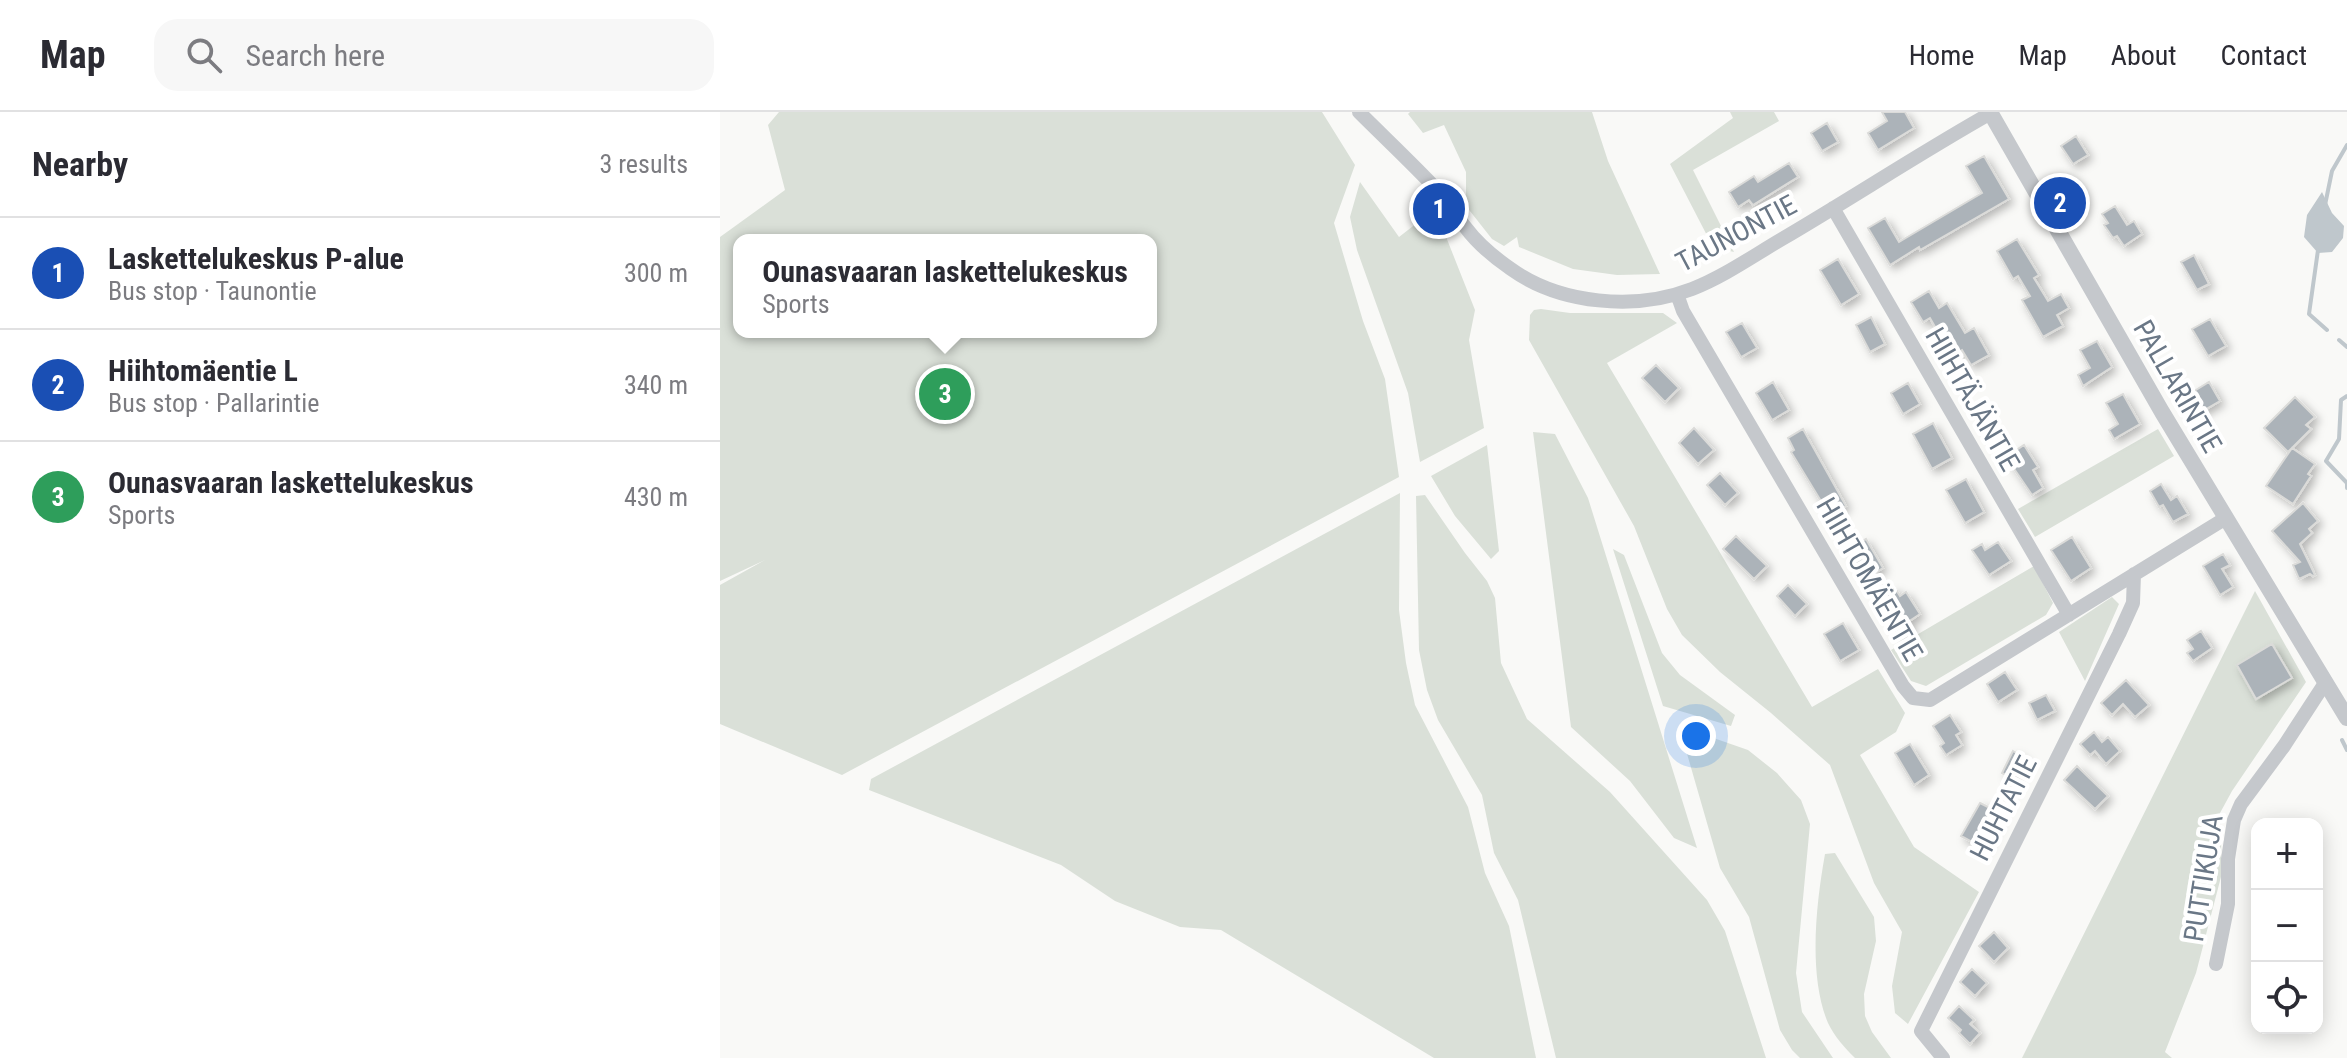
<!DOCTYPE html>
<html lang="en">
<head>
<meta charset="utf-8">
<style>
	body { margin:0; font-family:"Roboto Condensed",sans-serif; background:#f7f7f7; color:#2b2b33 }
	.controls { position:absolute; right:24px; bottom:24px; display:grid; overflow:hidden; border-radius:16px; box-shadow:0 4px 20px #0003 }
	.controls button { width:72px; height:72px; display:grid; place-items:center; padding:0; border:0; border-bottom:2px solid #e1e1e2; background:#fff; color:#2b2b33; font:40px sans-serif }
	.you { position:absolute; left:976px; top:624px; width:28px; height:28px; margin:-20px; border:6px solid #fff; border-radius:50%; background:#1a73e8; box-shadow:0 0 0 12px #1a73e833 }
	.badge { display:grid; place-items:center; width:52px; height:52px; border-radius:50%; background:#d76e39; color:#fff; font-size:26px; font-weight:700 }
	.pin { position:absolute; translate:-50% -50%; border:4px solid #fff; box-shadow:0 2px 8px #0006 }
	.popup { position:absolute; left:13px; top:122px; width:424px; height:104px; box-sizing:border-box; display:grid; place-content:center; border-radius:16px; background:#fff; filter:drop-shadow(0 2px 6px #0005); font-size:26px; white-space:nowrap; color:#7c7c81 }
	.popup b { font-size:30px; color:#2b2b33 }
	.popup::after { content:''; position:absolute; left:50%; top:100%; margin-left:-16px; border:16px solid transparent; border-top-color:#fff }
	.list { margin:0; padding:0; list-style:none }
	h2 { display:flex; justify-content:space-between; align-items:center; height:104px; margin:0; padding:0 32px; font-size:34px }
	h2 small { font-size:26px; font-weight:400; color:#7c7c81 }
	.list li { display:grid; grid-template-columns:52px 1fr auto; gap:24px; align-items:center; box-sizing:border-box; height:112px; padding:0 32px; border-top:2px solid #e1e1e2 }
	.list b { display:block; font-size:30px; white-space:nowrap }
	.list p { margin:0; font-size:26px; white-space:nowrap; color:#7c7c81 }
	.list em { font-size:26px; font-style:normal; color:#7c7c81 }
	.icon { flex:none; width:44px; height:44px; fill:none; stroke:currentColor; stroke-width:2; stroke-linecap:round; stroke-linejoin:round }
	.map { position:relative; flex:none; width:1627px; height:946px; overflow:hidden }
	header { display:flex; align-items:center; gap:48px; box-sizing:border-box; height:112px; padding:0 40px; background:#fff; border-bottom:2px solid #e1e1e2 }
	header strong { font-size:38px }
	nav { display:flex; gap:44px; margin-inline-start:auto; font-size:28px }
	.search { width:560px; height:72px; background:#f7f7f7; display:flex; align-items:center; gap:20px; box-sizing:border-box; padding:0 28px; border-radius:24px; color:#7c7c81; font-size:30px }
	main { display:flex }
	aside { flex:1; background:#fff }
	.map>svg:first-child { display:block }
	.green { fill:#dae0d8; fill-rule:evenodd }
	.water { fill:#bfc7cc }
	.lines { fill:none; stroke-linecap:round; stroke-linejoin:round }
	.stream { stroke:#bfc7cc; stroke-width:4 }
	.building { fill:#acb3b9; stroke:#dbdbd9; stroke-width:2; filter:url(#shadow) }
	.minor { stroke:#c5c8cc; stroke-width:14 }
	.tertiary { stroke:#c5c8cc; stroke-width:16 }
	.labels { text-anchor:middle; stroke-width:8; stroke-linejoin:round; paint-order:stroke }
	.street-label { font-size:28px; fill:#6a7786; stroke:#fff }
</style>
</head>
<body>
<header>
<strong>Map</strong>
<div class="search"><svg class="icon" aria-label="search" viewBox="0 0 24 24"><circle cx="10" cy="10" r="6"/><path d="M15 15l6 6"/></svg>Search here</div>
<nav><a>Home</a><a>Map</a><a>About</a><a>Contact</a></nav>
</header>
<main>
<aside>
<h2>Nearby<small>3 results</small></h2>
<ul class="list">
<li><span class="badge" style="background:#1a4fb4">1</span><div><b>Laskettelukeskus P-alue</b><p>Bus stop · Taunontie</p></div><em>300 m</em></li>
<li><span class="badge" style="background:#1a4fb4">2</span><div><b>Hiihtomäentie L</b><p>Bus stop · Pallarintie</p></div><em>340 m</em></li>
<li><span class="badge" style="background:#2e9e5b">3</span><div><b>Ounasvaaran laskettelukeskus</b><p>Sports</p></div><em>430 m</em></li>
</ul>
</aside>
<div class="map">
<svg width="1627" height="946" viewBox="0 0 1627 946">
	<defs>
		<filter id="shadow"><feDropShadow dx="4" dy="4" stdDeviation="4" flood-color="#0004"/></filter>
	</defs>
	<rect width="100%" height="100%" fill="#f9f9f7"/>
	<path class="green" d="M59,0H602L635,53L614,111L643,209L665,267L679,365L122,663L0,612V473L45,448L0,469V125L65,78L48,13ZM19,128H431V220H19Z
		M690,0H872L888,49L940,162L897,163L853,157L799,135L797,125L784,134L772,127L746,94V60L724,13L703,21L688,2Z
		M1010,0H1054L1059,9L973,58L1014,140L993,135L950,52L1013,6Z
		M640,70L679,125L715,97L755,198L749,228L764,316L700,350L688,281L637,138L630,105Z
		M821,197L850,201H943L957,211L887,251L1092,595L1158,557L1185,601L1176,620L1140,643L1194,735L1259,780L1188,912L1175,901L1172,874L1182,820L1154,771L1110,653L1051,601L1000,560L962,523L947,497L914,414L809,228L810,203L814,198Z
		M1438,317L1454,344L1315,425L1298,397Z
		M813,320L835,322L868,386L977,736L954,726L910,669L851,615Z
		M767,333L779,439L771,447L735,404L711,364Z
		M680,381L679,498L686,551L695,593L748,695L765,761L789,814L816,946H714L501,818L460,815L395,789L341,753L149,678L151,667Z
		M705,383L745,441L767,469L775,486L781,551L807,607L890,680L987,788L1005,819L1046,946H836L798,788L774,741L762,683L718,608L707,578L699,538L696,384Z
		M893,437L904,443L942,541L960,563L1015,603L1011,614L943,594Z
		M1314,454L1333,491L1326,503L1206,574L1191,569L1171,538Z
		M1535,479L1586,570L1512,679L1500,701L1502,761L1476,861L1445,940L1452,946H1302Z
		M1392,485L1399,492L1365,569L1339,520Z
		M959,614L1028,638L1057,661L1081,688L1090,712L1076,861L1082,900L1113,946H1080L1072,938L1060,918L1029,805L1000,756Z
		M1115,741L1154,805L1156,829L1144,882L1145,904L1152,920L1171,946H1135C1125,936 1114,924 1108,911C1088,864 1096,792 1105,742Z"/>
	<path class="water" d="M1602,80L1612,101L1624,114L1623,126L1612,140L1598,141L1584,125L1587,103Z"/>
	<g class="lines">
		<path class="stream" d="M1605,93L1612,59L1627,33
			M1598,138L1589,202L1607,218
			M1619,228L1627,235
			M1627,284L1621,288L1619,327L1606,349L1627,371V376
			M1622,628L1627,638"/>
	</g>
	<path class="building" d="M1162,0H1185L1194,16L1158,38L1148,21L1167,9Z
		M1107,11L1118,30L1102,39L1091,21Z
		M1356,24L1368,43L1353,52L1341,34Z
		M1264,44L1289,87L1200,138L1199,135L1170,153L1148,116L1165,106L1179,130L1262,81L1246,54Z
		M1069,51L1078,65L1033,93L1029,88L1018,95L1009,80L1034,64L1038,70Z
		M1395,94L1407,113L1414,109L1422,122L1404,134L1397,124L1393,126L1384,113L1388,111L1382,102Z
		M1297,127L1319,163L1314,166L1328,189L1341,182L1349,196L1337,203L1343,214L1323,225L1302,188L1310,184L1298,164L1293,167L1277,139Z
		M1474,143L1489,172L1477,178L1461,150Z
		M1118,147L1139,182L1121,193L1100,158Z
		M1209,179L1219,196L1227,191L1245,221L1254,216L1269,243L1251,253L1242,238L1226,247L1219,235L1225,232L1210,206L1203,210L1191,190Z
		M1151,205L1165,232L1150,240L1136,213Z
		M1490,207L1506,234L1488,244L1472,217Z
		M1022,211L1037,236L1021,245L1006,220Z
		M1377,229L1392,255L1363,274L1358,263L1370,256L1360,238Z
		M936,253L959,276L945,290L922,266Z
		M1053,270L1069,298L1052,308L1036,281Z
		M1489,270L1500,289L1481,300L1471,281Z
		M1188,271L1200,292L1183,302L1171,281Z
		M1403,282L1420,312L1394,327L1389,318L1398,312L1386,291Z
		M1575,285L1595,305L1586,313L1591,317L1568,340L1544,316Z
		M1213,311L1232,346L1212,357L1193,322Z
		M974,316L994,338L978,352L959,331Z
		M1083,317L1126,394L1110,404L1071,340L1074,338L1068,326Z
		M1304,333L1318,355L1313,358L1323,376L1312,383L1286,345Z
		M1572,336L1595,352L1588,362L1591,364L1573,392L1546,374Z
		M1000,361L1018,381L1005,393L987,373Z
		M1246,367L1264,400L1245,411L1226,378Z
		M1441,372L1451,388L1457,384L1468,402L1453,410L1443,393L1439,395L1430,379Z
		M1583,391L1598,409L1589,417L1592,421L1580,432L1595,463L1593,464L1590,462L1579,467L1573,453L1580,450L1552,419Z
		M1016,424L1047,454L1034,467L1003,437Z
		M1352,425L1371,456L1351,469L1331,438Z
		M1146,427L1163,456L1145,467L1128,438Z
		M1278,430L1291,449L1269,463L1252,438L1262,432L1265,438Z
		M1503,442L1510,453L1502,457L1513,475L1500,483L1483,454Z
		M1068,473L1087,492L1075,504L1057,484Z
		M1175,476L1180,484L1186,480L1200,502L1188,510L1193,518L1180,526L1170,512L1181,505L1166,482Z
		M1123,511L1139,538L1120,549L1104,522Z
		M1481,519L1492,536L1473,549L1467,541L1473,537L1467,528Z
		M1552,532L1572,566L1536,587L1517,553Z
		M1285,560L1297,578L1278,590L1267,572Z
		M1406,568L1429,593L1415,605L1403,592L1392,603L1381,591Z
		M1326,583L1335,599L1317,608L1309,591Z
		M1230,603L1241,620L1236,623L1242,633L1226,643L1220,634L1224,631L1213,614Z
		M1374,620L1382,630L1388,625L1400,639L1386,652L1375,639L1370,643L1360,632Z
		M1190,632L1209,663L1194,673L1175,641Z
		M1293,639L1305,646L1293,667L1282,661Z
		M1357,654L1388,684L1375,697L1344,668Z
		M1260,691L1276,699L1272,707L1277,709L1263,736L1241,724Z
		M1274,820L1288,836L1274,850L1259,834Z
		M1252,857L1267,871L1255,884L1240,870Z
		M1239,894L1254,908L1250,912L1260,921L1250,932L1239,921L1241,918L1228,906Z"/>
	<g class="lines">
		<path class="minor" d="M639,0C666,27 695,54 721,82C730,93 737,105 746,116C758,132 775,146 791,157C840,192 915,199 972,177C1003,165 1033,144 1062,127C1132,86 1200,41 1271,1
			M1113,96L1349,503
			M957,182L963,199L1183,574L1193,586L1210,588L1506,406
			M1496,852L1508,792V747L1514,708L1521,692L1564,634L1605,571
			M1223,946L1201,919L1399,522L1413,491L1414,462"/>
		<path class="tertiary" d="M1270,0L1442,300L1627,606"/>
	</g>
	<g class="labels">
		<g class="street-label">
			<text transform="translate(1016 121) rotate(-28)" y="10">TAUNONTIE</text>
			<text transform="translate(1458 274) rotate(60)" y="10">PALLARINTIE</text>
			<text transform="translate(1253 287) rotate(60)" y="10">HIIHTÄJÄNTIE</text>
			<text transform="translate(1150 467) rotate(60)" y="10">HIIHTOMÄENTIE</text>
			<text transform="translate(1283 696) rotate(-63)" y="10">HUHTATIE</text>
			<text transform="translate(1483 766) rotate(-81)" y="10">PUTTIKUJA</text>
		</g>
	</g>
</svg>
<div class="controls">
<button>+</button>
<button>−</button>
<button><svg class="icon" aria-label="locate" viewBox="0 0 24 24"><circle cx="12" cy="12" r="6"/><path d="M12 2v4M12 18v4M2 12h4M18 12h4"/></svg></button>
</div>
<div class="you"></div>
<div class="pin badge" style="left:719px;top:97px;background:#1a4fb4">1</div>
<div class="pin badge" style="left:1340px;top:91px;background:#1a4fb4">2</div>
<div class="pin badge" style="left:225px;top:282px;background:#2e9e5b">3</div>
<div class="popup"><b>Ounasvaaran laskettelukeskus</b>Sports</div>
</div>
</main>
</body>
</html>
